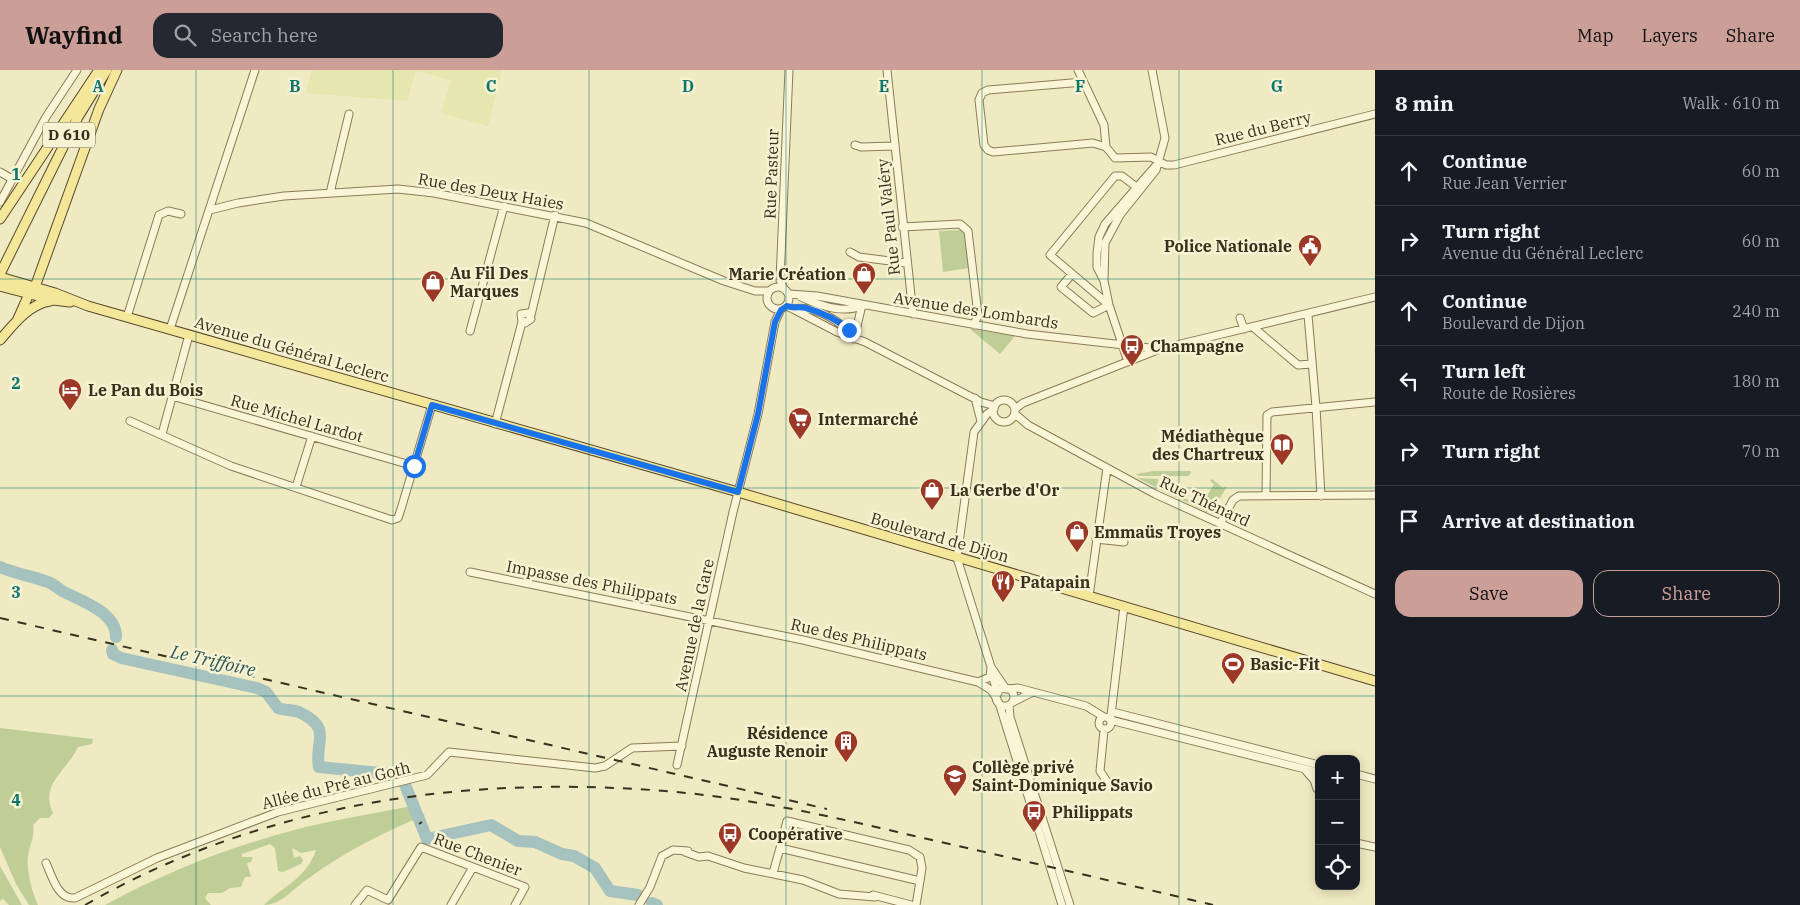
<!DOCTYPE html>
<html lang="en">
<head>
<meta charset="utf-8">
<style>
	body { margin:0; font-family:"IBM Plex Serif",serif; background:#242831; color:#f1f3f6 }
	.controls { position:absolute; right:15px; bottom:15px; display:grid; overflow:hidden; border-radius:10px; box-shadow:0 2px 12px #0003 }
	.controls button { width:45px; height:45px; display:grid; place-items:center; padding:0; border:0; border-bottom:1px solid #363941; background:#171b24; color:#f1f3f6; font:25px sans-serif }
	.stop { position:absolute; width:15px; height:15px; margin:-11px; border:4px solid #1a73e8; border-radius:50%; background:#fff }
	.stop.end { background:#1a73e8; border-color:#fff; box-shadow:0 1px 5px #0008 }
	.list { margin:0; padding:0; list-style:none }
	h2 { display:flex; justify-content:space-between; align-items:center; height:65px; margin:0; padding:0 20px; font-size:21px }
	h2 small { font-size:16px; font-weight:400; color:#9ea1a6 }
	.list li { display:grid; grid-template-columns:32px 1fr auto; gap:15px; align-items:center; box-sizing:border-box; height:70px; padding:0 20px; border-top:1px solid #363941 }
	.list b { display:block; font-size:19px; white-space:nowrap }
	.list p { margin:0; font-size:16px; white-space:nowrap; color:#9ea1a6 }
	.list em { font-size:16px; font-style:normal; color:#9ea1a6 }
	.actions { display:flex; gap:10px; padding:15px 20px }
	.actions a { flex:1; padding:11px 0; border:1px solid #cb9f98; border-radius:15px; text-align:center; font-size:18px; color:#cb9f98 }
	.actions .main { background:#cb9f98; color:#111 }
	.icon { flex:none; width:28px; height:28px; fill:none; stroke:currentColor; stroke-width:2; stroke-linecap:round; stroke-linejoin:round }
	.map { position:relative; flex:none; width:1375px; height:835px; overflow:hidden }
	header { display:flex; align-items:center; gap:30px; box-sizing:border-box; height:70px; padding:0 25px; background:#cb9f98; color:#111 }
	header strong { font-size:24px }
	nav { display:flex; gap:28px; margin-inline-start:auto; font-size:18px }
	.search { width:350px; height:45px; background:#242831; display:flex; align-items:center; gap:12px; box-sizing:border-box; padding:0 18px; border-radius:15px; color:#9ea1a6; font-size:19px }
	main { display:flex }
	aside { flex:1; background:#171b24 }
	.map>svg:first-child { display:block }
	.farmland { fill:#e6e6af }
	.green { fill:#bfce96 }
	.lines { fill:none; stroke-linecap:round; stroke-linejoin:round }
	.river { stroke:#a5c2be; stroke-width:12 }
	.minor-casing { stroke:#8b7b59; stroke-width:9 }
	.major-casing { stroke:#58482d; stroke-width:11 }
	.minor { stroke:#faf5d6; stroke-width:7 }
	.major { stroke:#f4e799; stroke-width:9 }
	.rail { stroke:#3a301d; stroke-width:2; stroke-dasharray:9 9; stroke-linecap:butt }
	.route { stroke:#1a73e8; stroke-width:6 }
	.grid { fill:none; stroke:#0f766e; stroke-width:1; stroke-opacity:0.55 }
	.labels { text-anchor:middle; stroke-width:5; stroke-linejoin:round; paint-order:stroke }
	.shield { fill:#f7f2d2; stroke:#736a53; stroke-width:1 }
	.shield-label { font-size:15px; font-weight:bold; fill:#3a301d }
	.street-label { font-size:16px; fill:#3a301d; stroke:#f7f2d2 }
	.poi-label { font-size:16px; font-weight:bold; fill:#3a301d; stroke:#f7f2d2; text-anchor:start }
	.water-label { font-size:18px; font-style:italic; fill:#2c565a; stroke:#f7f2d2 }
	.grid-label { font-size:16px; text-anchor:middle; font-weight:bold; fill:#0f766e; stroke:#f7f2d2; stroke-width:5; stroke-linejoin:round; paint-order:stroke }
</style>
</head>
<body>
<header>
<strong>Wayfind</strong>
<div class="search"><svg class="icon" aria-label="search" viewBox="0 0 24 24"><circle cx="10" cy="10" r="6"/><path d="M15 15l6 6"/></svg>Search here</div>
<nav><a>Map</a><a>Layers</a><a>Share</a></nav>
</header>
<main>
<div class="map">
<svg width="1375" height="835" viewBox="0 0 1375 835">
	<rect width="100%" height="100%" fill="#f0eac2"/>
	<path class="farmland" d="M312,0H502L488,56L441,43L451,10L416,1L407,31L306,23Z"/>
	<path class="green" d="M962,160L965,164L969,198L943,202L939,161Z
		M970,259L1015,266L1000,284Z
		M1154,401H1191V403L1188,406H1139L1136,404Z
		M1137,408L1158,409V415L1201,436L1214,414L1210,411L1212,409L1223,418L1226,416V418L1214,438L1207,442Z
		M0,658L93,669L92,674L78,677C67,701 39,714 53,743L49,748H40L33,755C35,766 30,774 28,786C26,799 32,822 38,835H29L16,814L0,777Z
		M407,737L415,738L425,745C382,763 346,781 309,808C293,818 282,835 264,835C284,815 306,809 316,780L301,783L292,778L294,788L300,786L303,790L301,794L283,802L278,801L275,778L270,774L242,784V787H253L251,792L247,793L251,807H245L241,817L230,818L222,823H208L205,828L211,835H105C165,802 232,776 298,759C333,750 370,744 407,737Z
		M0,796L22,835H9L3,829L0,831Z"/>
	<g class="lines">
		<path class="river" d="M0,497C16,504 32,506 48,512C54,514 58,519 64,522C82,531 117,543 116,567
			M112,580L113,584L121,588L257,618L266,622L278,638C286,641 293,639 301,643C333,659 314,672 319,697L401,705L427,769L491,755L518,771L535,772L562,784L574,786L595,798L610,821L638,825
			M652,833L657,835"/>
		<g class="minor-casing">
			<path id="minor" d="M887,0L913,244
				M1078,0L1104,55L1106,77L1115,88L1151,87L1166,95H1174L1375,44
				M1083,12L988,20L982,23L979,30L984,75L988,80L993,82L1093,73L1106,77
				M855,75L861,77L894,76
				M0,102L12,109
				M330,123L349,44
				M0,132L46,47L77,0
				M210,140L238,133L284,126L398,119L434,123L586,153L724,211L755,221H769
				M902,157L960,154L968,161L978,245L974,255
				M850,182L859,187L906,193
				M1072,204L1061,217L1093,243L1109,235L1050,185L1115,106H1122L1135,116
				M1104,211L1105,173L1120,145L1156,100L1165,68L1152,0
				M767 228a11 11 0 1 1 22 0a11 11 0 1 1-22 0Z
				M784,219L780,210L789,0
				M789,224L817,226L1027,264L1159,279
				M801,227C818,235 844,245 862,235
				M787,236L837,262L865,272L981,332L995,336
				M793,239C814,235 843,251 854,269
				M531,245L555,145
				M1308,245L1316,337L1321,426
				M127,247L159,145L168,141L181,144
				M1240,248L1244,259
				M1253,257L1298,295L1312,294
				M170,259L255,0
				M470,261L504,136
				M854,269L862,235
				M1128,292L1109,235L1104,211L1097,197V183L1099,167L1105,154L1159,92
				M172,326L414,396
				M975,328L981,351
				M993 341a11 11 0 1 1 22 0a11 11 0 1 1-22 0Z
				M994,339L987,344L974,362L957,488L991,597L1006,619
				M1015,339L1023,333L1160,279L1375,227
				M1015,344L1028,355L1155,424L1375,524
				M130,351L231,396L392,450L398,448L401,439L432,335
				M495,354L522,252L521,244L528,243L531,249L525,253L522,252
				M162,364L189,265
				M296,417L312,366
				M1266,426L1267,345L1272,342L1375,332
				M1220,454L1233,430L1239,426L1375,425
				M1096,469L1124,472
				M470,502L803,570L978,612L991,620L997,629
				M1089,526L1107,398
				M991,603L998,623
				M978,612L990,607L991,597
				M996 627a9 9 0 1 1 18 0a9 9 0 1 1-18 0Z
				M1008,619L1018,618L1086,636L1104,647
				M1013,632L1031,623
				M999,633L1062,835
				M1009,635L1010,647L1070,835
				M1113,642L1319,695
				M1111,645L1124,536
				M1099 653a6 6 0 1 1 12 0a6 6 0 1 1-12 0Z
				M1110,650L1313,701L1319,706
				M1104,660L1100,701L1110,716
				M677,695L733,442L758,344L775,252L781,239
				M1306,701L1314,710L1317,719
				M1356,704L1375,709
				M1356,773L1375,777
				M780,778L787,751L909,780L920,787L922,798L920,811
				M685,782L699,787L708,786L744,798L803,810L839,824L875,827
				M46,793C52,806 58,830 75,828L157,788L278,742L427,705L449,682L595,698L605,696L632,678L682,676
				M773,803L780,778L920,811L916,835
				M873,825L911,835
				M355,835L367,820L388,830L421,777L525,817L515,835
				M451,835L473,797
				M639,835L650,817L662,786L673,780L688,781"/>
		</g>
		<g class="major-casing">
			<path id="major" d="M0,149L99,0
				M0,204L78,47L107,0
				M0,207L55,223L88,236L738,422L1375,611
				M0,216L53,230L70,232
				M17,251L29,224L35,217L99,39L117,0
				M0,270C13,255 29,234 50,231"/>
		</g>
		<use href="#minor" class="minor"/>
		<use href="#major" class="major"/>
		<path class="rail" d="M0,548L827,739
			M419,754L422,752
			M85,835C263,733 464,705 665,721C753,728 838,748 923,768C1020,790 1117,812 1213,835"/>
	</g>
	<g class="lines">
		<path class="route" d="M414,396L432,335L738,422L758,344L775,252L781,240L787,236C794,239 799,236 806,238C820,242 838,250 849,260"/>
	</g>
	<path class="grid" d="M196,0V835M393,0V835M589,0V835M786,0V835M982,0V835M1179,0V835M0,209H1375M0,418H1375M0,626H1375"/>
	<defs>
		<g id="civic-pin" transform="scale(1.25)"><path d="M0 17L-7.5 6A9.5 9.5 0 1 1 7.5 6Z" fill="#9c3826" stroke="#f7f2d2"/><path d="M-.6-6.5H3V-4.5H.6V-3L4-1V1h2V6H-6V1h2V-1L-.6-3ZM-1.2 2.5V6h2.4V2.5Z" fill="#fff"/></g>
		<g id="shop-pin" transform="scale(1.25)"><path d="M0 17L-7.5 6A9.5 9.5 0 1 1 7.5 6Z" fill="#9c3826" stroke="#f7f2d2"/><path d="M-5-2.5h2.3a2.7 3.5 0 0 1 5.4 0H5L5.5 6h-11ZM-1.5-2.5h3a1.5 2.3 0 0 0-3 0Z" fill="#fff"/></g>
		<g id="bus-pin" transform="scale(1.25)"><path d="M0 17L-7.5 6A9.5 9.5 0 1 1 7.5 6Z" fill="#9c3826" stroke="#f7f2d2"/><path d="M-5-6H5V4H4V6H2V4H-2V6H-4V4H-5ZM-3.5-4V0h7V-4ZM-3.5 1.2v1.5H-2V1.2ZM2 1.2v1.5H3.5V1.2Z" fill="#fff"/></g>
		<g id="hotel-pin" transform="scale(1.25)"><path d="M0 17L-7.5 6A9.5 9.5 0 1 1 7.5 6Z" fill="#9c3826" stroke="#f7f2d2"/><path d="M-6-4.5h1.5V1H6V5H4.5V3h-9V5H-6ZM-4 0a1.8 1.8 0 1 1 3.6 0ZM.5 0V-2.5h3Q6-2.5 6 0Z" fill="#fff"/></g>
		<g id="supermarket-pin" transform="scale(1.25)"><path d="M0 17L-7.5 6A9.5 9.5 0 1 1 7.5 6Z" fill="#9c3826" stroke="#f7f2d2"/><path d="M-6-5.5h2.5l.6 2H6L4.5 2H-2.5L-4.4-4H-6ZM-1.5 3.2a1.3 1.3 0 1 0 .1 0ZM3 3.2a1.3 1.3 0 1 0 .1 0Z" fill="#fff"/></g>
		<g id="library-pin" transform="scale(1.25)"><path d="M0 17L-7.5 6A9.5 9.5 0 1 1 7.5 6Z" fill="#9c3826" stroke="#f7f2d2"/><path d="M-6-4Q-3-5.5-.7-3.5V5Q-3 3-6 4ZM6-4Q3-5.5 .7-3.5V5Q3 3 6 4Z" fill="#fff"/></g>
		<g id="restaurant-pin" transform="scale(1.25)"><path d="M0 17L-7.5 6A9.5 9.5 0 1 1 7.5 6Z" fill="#9c3826" stroke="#f7f2d2"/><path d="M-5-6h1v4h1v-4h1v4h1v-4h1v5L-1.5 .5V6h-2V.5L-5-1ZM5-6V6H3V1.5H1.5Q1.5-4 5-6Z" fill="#fff"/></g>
		<g id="stadium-pin" transform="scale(1.25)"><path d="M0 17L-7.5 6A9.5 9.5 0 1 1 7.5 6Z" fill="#9c3826" stroke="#f7f2d2"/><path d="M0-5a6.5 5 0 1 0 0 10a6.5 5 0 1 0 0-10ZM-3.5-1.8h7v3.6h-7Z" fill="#fff"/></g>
		<g id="building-pin" transform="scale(1.25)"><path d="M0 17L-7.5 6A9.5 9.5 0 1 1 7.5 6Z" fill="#9c3826" stroke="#f7f2d2"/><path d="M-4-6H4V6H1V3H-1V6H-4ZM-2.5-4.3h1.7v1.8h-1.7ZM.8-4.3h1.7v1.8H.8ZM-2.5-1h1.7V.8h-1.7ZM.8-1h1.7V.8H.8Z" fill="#fff"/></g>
		<g id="school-pin" transform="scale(1.25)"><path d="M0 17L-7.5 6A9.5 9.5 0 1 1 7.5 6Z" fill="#9c3826" stroke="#f7f2d2"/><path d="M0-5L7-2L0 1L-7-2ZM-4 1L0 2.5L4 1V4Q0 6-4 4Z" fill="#fff"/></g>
	</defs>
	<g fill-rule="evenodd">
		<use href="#civic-pin" x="1310" y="176"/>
		<use href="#shop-pin" x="864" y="204"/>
		<use href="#shop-pin" x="433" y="212"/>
		<use href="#bus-pin" x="1132" y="276"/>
		<use href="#hotel-pin" x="70" y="320"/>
		<use href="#supermarket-pin" x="800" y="349"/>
		<use href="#library-pin" x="1282" y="375"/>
		<use href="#shop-pin" x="932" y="420"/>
		<use href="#shop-pin" x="1077" y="462"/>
		<use href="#restaurant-pin" x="1003" y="512"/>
		<use href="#stadium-pin" x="1233" y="594"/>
		<use href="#building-pin" x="846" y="672"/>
		<use href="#school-pin" x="955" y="706"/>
		<use href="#bus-pin" x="1034" y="742"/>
		<use href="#bus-pin" x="730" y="764"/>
	</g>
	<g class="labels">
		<rect class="shield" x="43" y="52.5" width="52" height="25" rx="4"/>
		<g class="shield-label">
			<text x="69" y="70">D 610</text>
		</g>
		<g class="street-label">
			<text transform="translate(1263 58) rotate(-14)" y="6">Rue du Berry</text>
			<text transform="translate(771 104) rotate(-88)" y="6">Rue Pasteur</text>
			<text transform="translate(491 121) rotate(10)" y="6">Rue des Deux Haies</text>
			<text transform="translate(888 147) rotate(-96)" y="6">Rue Paul Valéry</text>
			<text transform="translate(976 240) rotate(9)" y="6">Avenue des Lombards</text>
			<text transform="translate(292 279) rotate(16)" y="6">Avenue du Général Leclerc</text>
			<text transform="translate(297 348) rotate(16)" y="6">Rue Michel Lardot</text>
			<text transform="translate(1205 431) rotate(25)" y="6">Rue Thénard</text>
			<text transform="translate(940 467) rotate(16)" y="6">Boulevard de Dijon</text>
			<text transform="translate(592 512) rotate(11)" y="6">Impasse des Philippats</text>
			<text transform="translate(694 555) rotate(-78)" y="6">Avenue de la Gare</text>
			<text transform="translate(859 569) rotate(13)" y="6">Rue des Philippats</text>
			<text transform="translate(336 715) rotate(-14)" y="6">Allée du Pré au Goth</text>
			<text transform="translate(478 784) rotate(21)" y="6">Rue Chenier</text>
		</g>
		<g class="poi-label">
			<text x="1292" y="182" text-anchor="end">Police Nationale</text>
			<text x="450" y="209">Au Fil Des<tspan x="450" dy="18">Marques</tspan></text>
			<text x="846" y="210" text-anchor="end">Marie Création</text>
			<text x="1150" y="282">Champagne</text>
			<text x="88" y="326">Le Pan du Bois</text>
			<text x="818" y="355">Intermarché</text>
			<text x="1264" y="372" text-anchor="end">Médiathèque<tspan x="1264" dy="18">des Chartreux</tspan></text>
			<text x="950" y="426">La Gerbe d'Or</text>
			<text x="1094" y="468">Emmaüs Troyes</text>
			<text x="1020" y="518">Patapain</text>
			<text x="1250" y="600">Basic-Fit</text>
			<text x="828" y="669" text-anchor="end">Résidence<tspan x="828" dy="18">Auguste Renoir</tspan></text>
			<text x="972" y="703">Collège privé<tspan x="972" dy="18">Saint-Dominique Savio</tspan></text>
			<text x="1052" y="748">Philippats</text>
			<text x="748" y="770">Coopérative</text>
		</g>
		<g class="water-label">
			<text transform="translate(213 591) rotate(13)" y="6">Le Triffoire</text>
		</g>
	</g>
	<g class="grid-label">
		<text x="98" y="22">A</text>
		<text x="295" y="22">B</text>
		<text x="491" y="22">C</text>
		<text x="688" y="22">D</text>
		<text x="884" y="22">E</text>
		<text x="1080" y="22">F</text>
		<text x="1277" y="22">G</text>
		<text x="16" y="110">1</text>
		<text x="16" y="319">2</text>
		<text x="16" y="528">3</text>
		<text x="16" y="736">4</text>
	</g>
</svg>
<div class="controls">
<button>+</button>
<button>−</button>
<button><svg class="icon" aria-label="locate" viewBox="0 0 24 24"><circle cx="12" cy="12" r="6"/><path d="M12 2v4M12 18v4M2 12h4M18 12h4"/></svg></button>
</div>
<div class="stop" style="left:414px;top:396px"></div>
<div class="stop end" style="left:849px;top:260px"></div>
</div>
<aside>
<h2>8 min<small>Walk · 610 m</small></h2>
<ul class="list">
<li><svg class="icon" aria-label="ahead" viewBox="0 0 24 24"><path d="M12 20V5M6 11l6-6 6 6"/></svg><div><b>Continue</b><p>Rue Jean Verrier</p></div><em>60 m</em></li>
<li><svg class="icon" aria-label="right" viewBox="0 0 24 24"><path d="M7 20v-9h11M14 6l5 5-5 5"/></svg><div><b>Turn right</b><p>Avenue du Général Leclerc</p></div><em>60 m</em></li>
<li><svg class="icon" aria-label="ahead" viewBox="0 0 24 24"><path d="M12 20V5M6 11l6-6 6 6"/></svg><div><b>Continue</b><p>Boulevard de Dijon</p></div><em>240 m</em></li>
<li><svg class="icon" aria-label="left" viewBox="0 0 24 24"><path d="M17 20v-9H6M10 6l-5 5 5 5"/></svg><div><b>Turn left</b><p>Route de Rosières</p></div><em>180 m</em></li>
<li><svg class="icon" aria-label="right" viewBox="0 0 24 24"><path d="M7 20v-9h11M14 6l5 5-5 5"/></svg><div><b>Turn right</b></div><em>70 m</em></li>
<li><svg class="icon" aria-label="arrive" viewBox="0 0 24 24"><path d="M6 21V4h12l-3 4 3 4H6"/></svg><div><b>Arrive at destination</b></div></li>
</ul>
<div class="actions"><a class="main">Save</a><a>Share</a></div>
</aside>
</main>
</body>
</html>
